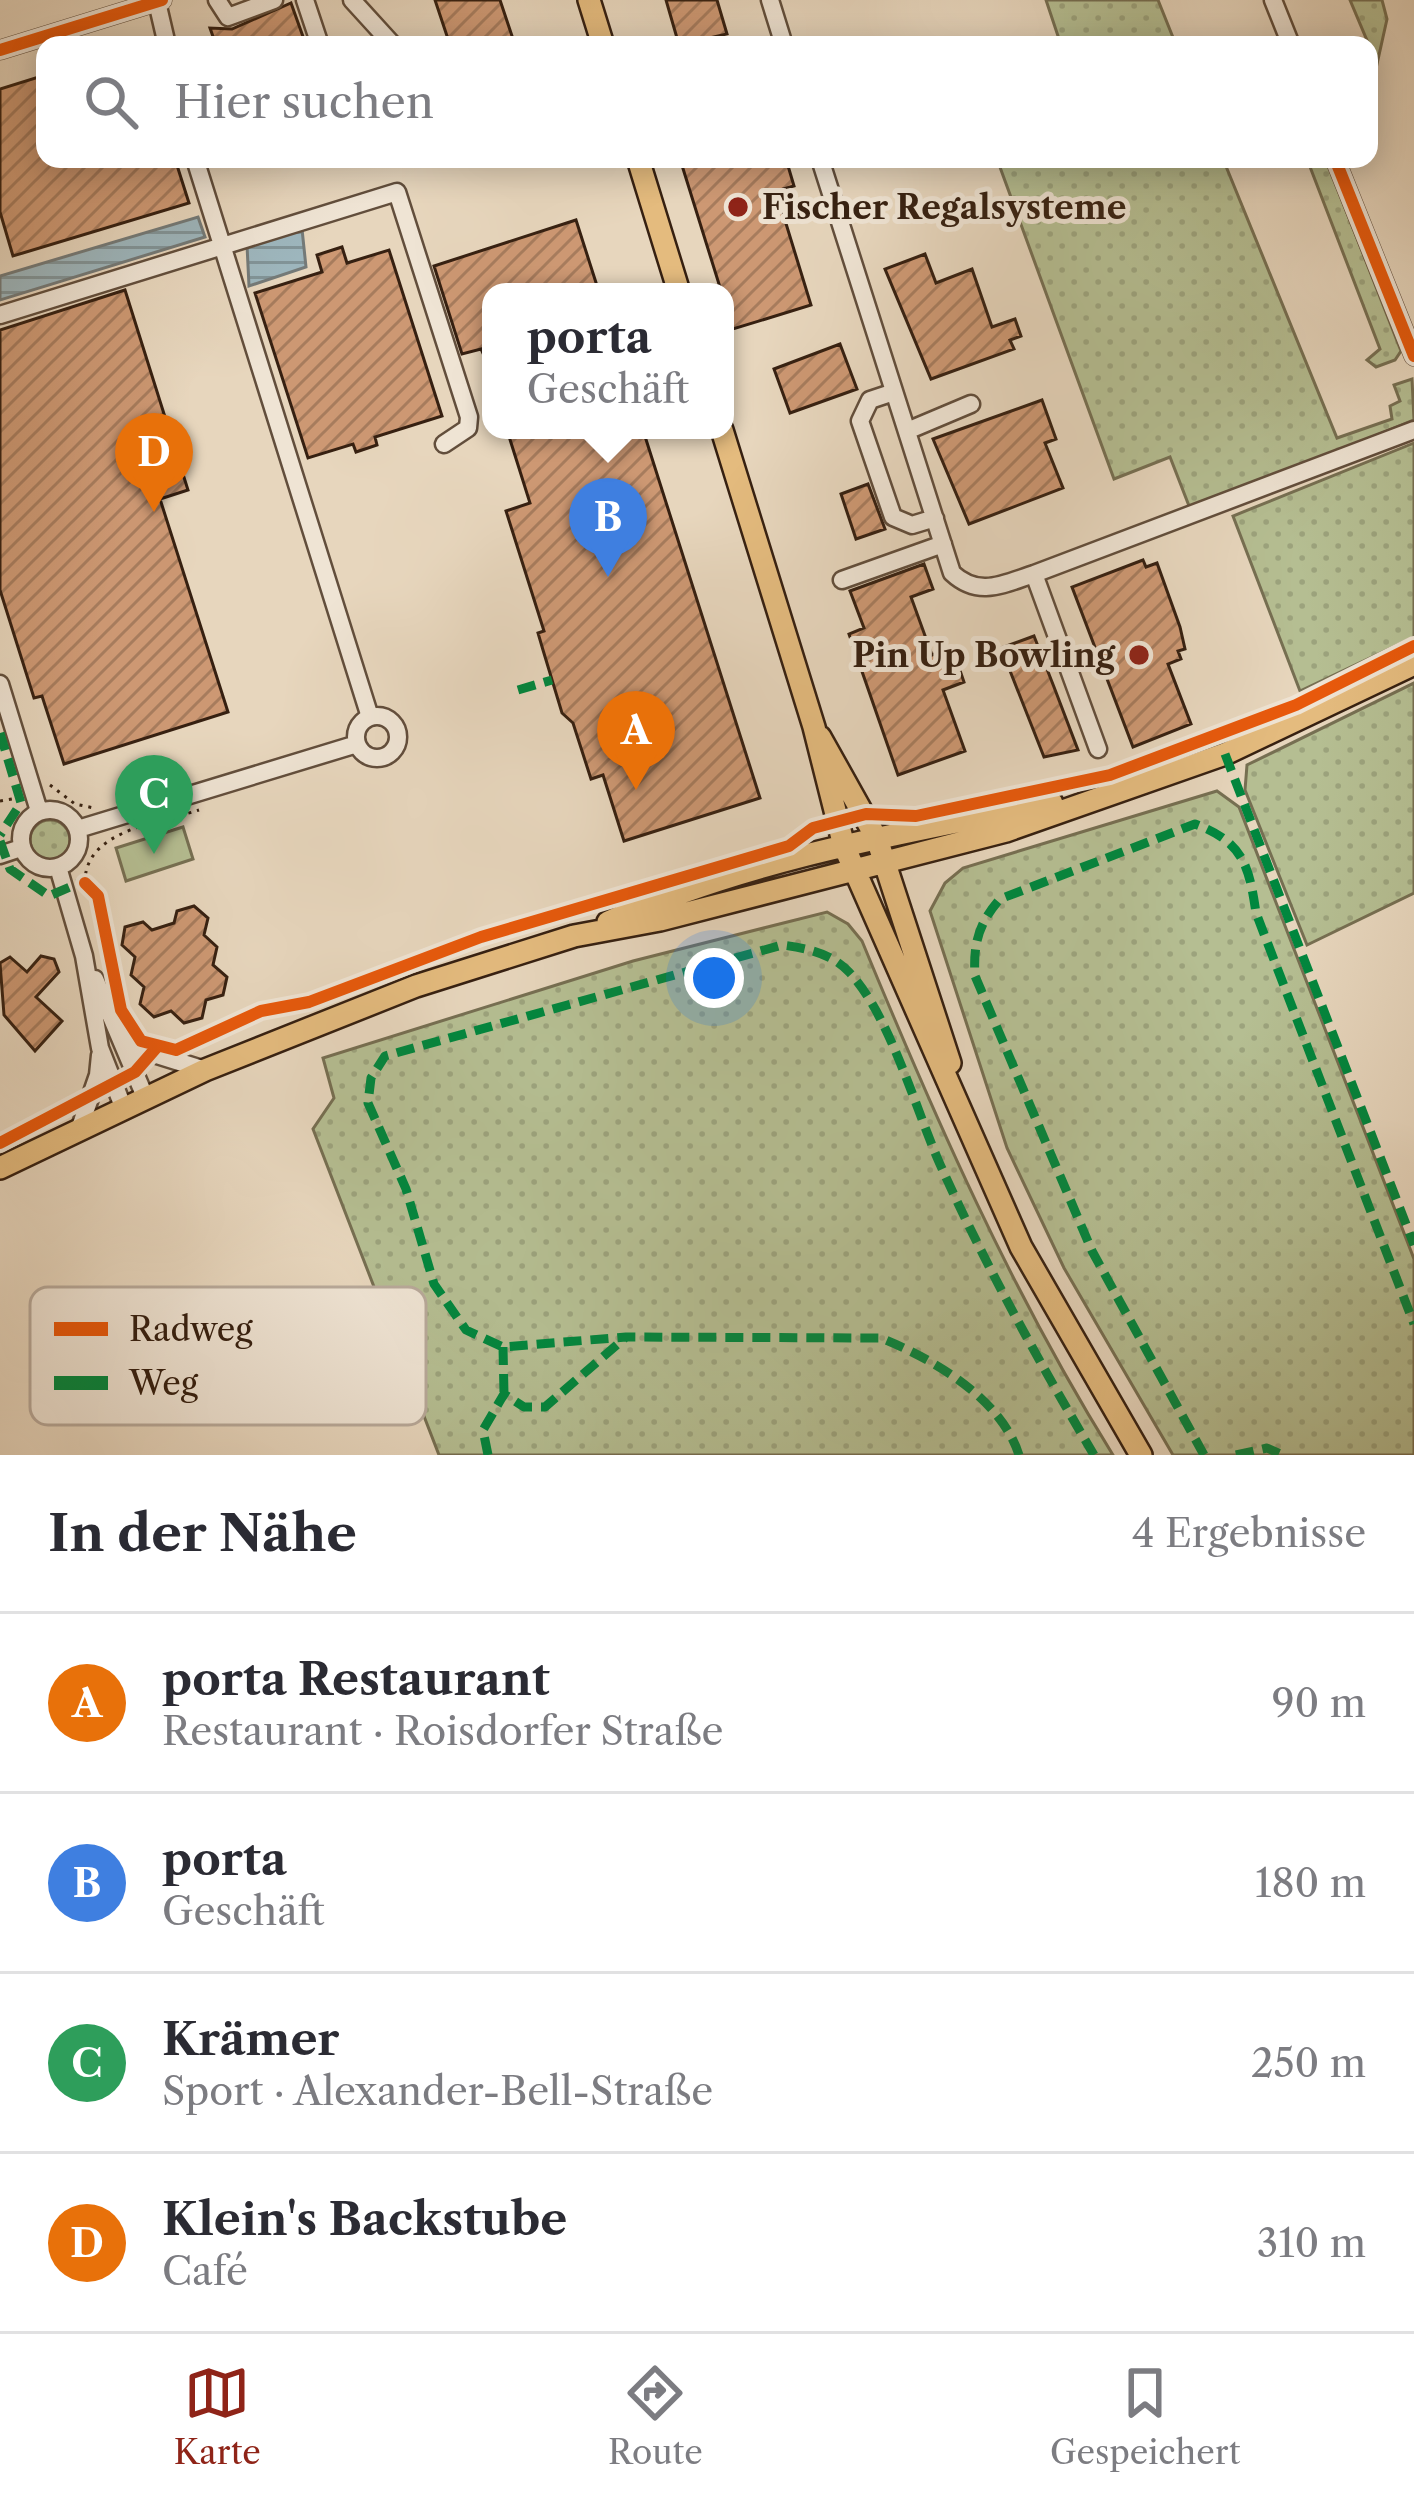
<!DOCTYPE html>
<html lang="de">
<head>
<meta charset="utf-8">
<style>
	body { margin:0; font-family:"Libre Caslon Text",serif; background:#f2f2f3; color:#2b2b33 }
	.you { position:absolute; left:714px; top:978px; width:42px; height:42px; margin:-30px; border:9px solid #fff; border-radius:50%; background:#1a73e8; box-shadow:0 0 0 18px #1a73e833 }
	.badge { display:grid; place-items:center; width:78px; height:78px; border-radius:50%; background:#8f2418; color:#fff; font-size:39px; font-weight:700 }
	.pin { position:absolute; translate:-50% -99px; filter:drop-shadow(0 3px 6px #0008) }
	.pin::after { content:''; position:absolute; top:63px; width:42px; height:36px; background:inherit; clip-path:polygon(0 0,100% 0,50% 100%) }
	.popup { position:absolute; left:482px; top:283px; width:252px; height:156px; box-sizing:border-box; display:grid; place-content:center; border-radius:24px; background:#fff; filter:drop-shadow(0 3px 9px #0005); font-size:39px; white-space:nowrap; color:#7c7c81 }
	.popup b { font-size:45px; color:#2b2b33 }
	.popup::after { content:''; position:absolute; left:50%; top:100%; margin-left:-24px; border:24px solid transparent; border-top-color:#fff }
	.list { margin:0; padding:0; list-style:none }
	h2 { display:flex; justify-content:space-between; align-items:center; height:156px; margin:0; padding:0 48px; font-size:51px }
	h2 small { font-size:39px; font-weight:400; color:#7c7c81 }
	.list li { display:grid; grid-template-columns:78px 1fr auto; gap:36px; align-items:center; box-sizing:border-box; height:180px; padding:0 48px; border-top:3px solid #e1e1e2 }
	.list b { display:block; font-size:45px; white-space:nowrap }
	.list p { margin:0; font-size:39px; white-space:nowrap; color:#7c7c81 }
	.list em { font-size:39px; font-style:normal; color:#7c7c81 }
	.icon { flex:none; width:66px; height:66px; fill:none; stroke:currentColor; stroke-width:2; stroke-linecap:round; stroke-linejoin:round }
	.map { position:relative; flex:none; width:1414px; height:1455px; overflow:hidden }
	.search { position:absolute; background:#fff; box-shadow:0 6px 30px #0003; left:36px; right:36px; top:36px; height:132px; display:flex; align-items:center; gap:30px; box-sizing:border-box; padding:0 42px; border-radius:24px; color:#7c7c81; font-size:45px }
	.sheet { height:876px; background:#fff }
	nav { display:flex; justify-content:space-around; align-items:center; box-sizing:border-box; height:168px; border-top:3px solid #e1e1e2; background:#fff; font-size:33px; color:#7c7c81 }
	nav a { display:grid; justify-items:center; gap:6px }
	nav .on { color:#8f2418 }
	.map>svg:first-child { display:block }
	.grass { fill:url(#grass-dots); stroke:#766f52; stroke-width:3 }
	.garden { fill:#b5be92; stroke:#766f52; stroke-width:3 }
	.water { fill:url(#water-rules); stroke:#747a78; stroke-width:3 }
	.building { fill:url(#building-hatch); stroke:#362011; stroke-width:3 }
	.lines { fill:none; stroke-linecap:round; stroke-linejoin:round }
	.minor-casing { stroke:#624e3c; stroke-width:21 }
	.major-casing { stroke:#362011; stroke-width:26 }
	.path { stroke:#362011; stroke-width:3; stroke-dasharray:3 6; stroke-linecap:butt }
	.minor { stroke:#efe4d4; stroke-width:16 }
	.major { stroke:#e4bb7e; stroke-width:21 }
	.quiet { stroke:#00873e; stroke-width:9; stroke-dasharray:18 9; stroke-linecap:butt }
	.cycleway-casing { stroke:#efe4d4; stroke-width:20 }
	.cycleway { stroke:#e8590c; stroke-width:12 }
	.poi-dot { fill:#8f2418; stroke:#efe4d4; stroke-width:4.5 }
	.labels { text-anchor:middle; stroke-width:10; stroke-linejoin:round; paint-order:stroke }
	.poi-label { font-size:33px; font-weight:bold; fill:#362011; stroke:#efe4d4; text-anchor:start }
	.key { fill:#efe4d4; stroke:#b8a99a; stroke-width:3 }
	.key-label { font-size:33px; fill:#362011 }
</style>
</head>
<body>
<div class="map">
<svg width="1414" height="1455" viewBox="0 0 1414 1455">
	<defs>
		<pattern id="grass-dots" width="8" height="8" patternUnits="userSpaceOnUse" patternTransform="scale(3)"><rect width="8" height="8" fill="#b5be92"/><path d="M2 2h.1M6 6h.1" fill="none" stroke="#9ca37d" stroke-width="1.8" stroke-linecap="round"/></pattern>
		<pattern id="water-rules" width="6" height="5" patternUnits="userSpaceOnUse" patternTransform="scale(3)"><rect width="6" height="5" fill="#9db6bd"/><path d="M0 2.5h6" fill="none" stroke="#819498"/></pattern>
		<pattern id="building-hatch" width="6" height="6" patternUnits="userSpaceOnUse" patternTransform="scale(3)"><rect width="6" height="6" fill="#cd9873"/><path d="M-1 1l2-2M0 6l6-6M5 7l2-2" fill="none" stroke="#a77c5d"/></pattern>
	</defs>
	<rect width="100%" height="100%" fill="#e7d6bd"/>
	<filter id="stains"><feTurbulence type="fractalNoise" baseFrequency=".00167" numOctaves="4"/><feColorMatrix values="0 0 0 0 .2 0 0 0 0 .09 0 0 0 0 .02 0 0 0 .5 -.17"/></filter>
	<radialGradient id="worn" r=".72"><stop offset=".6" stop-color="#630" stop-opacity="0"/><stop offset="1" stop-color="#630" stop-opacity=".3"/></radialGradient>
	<path class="grass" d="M1046,0H1158L1176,45H1061Z
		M1350,0H1382L1387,19L1377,64Z
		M997,159H1223L1337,438L1392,419L1390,406L1400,401L1394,385L1412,379L1414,420L1191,511L1170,457L1114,479Z
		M1307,159H1326L1401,351L1395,360L1376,367L1367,360L1380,349Z
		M1414,443V637L1300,691L1233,516Z
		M1414,683V893L1307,945L1245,790L1247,765Z
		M1217,791L1239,807L1414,1259V1455H1173L1064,1268L1007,1148L930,911L945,883L963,868Z
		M30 840a20 20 0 1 1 40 0a20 20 0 1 1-40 0Z
		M827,912L848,924L862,941C935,1118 1011,1291 1113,1455H439L313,1129L334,1098L323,1058L633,961Z"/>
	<path class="garden" d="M183,827L193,859L126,881L116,848Z"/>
	<path class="water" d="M198,217L205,237L0,300V276Z
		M302,229L306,267L249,286L247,245Z"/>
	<path class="building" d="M435,0H500L515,45H450Z
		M666,0H717L727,34L679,45Z
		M291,3L306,45H216L210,28L232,29Z
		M45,75V159H175L189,203L13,256L0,212V89Z
		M680,159H786L794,186L776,191L811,305L733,329Z
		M576,220L599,292H491V371L481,349L462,354L434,266Z
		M342,247L347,263L389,250L442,416L375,437L377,445L356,452L353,444L308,458L255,293L322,272L317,255Z
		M925,254L936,283L972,269L992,327L1015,319L1021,336L1010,340L1014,349L931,379L885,269Z
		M125,290L188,490L160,499L228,712L64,764L42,696L34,698L0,590V330Z
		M840,344L857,389L790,413L774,369Z
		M1042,400L1056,439L1045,443L1063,488L969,524L933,439Z
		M507,430H643L760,798L624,841L603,775L591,779L573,723L562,713L543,650L538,633L544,631L506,511L530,503Z
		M868,484L885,529L856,539L841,494Z
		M1143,560L1146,567L1157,563L1180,627L1185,649L1178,651L1181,659L1168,664L1191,724L1133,747L1072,587Z
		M924,564L933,589L911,597L932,655L952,647L964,682L943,690L965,751L898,775L849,634L864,628L850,591Z
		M1034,636L1054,687L1078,750L1044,757L1001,648Z
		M194,906L208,918L204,935L217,947L213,965L227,977L223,995L206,1000L202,1018L184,1023L171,1011L154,1017L140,1004L144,987L131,975L135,957L122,945L125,927L143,922L152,930L174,923L177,911Z
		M41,956L54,959L59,972L36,997L62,1021L35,1051L4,1015L0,963L10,957L27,972Z"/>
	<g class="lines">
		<g class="minor-casing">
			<path id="minor" d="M217,0L228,17L274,0
				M305,0L320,45
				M352,0L393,45
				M770,0L784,45
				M1273,0L1291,45
				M157,2L167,45
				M0,50L162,0
				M195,159L370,717
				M820,159L952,573C979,598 1003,584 1034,574L1414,430
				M1335,159L1414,356
				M0,315L397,192L469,417L468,428L444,444
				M894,392L870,400L860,421L893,517L912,525L935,518
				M907,431L971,404
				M1034,574L1098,749
				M842,580L943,544
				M0,684L39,811
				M356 737a21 21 0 1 1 42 0a21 21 0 1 1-42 0Z
				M21 839a29 29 0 1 1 58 0a29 29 0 1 1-58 0Z
				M78,829L357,744
				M0,855L21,848
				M58,867L84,956L100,1048L124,1109
				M95,979L146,1099
				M125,1045L205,1070
				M79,1130L98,1075L100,1055"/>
		</g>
		<g class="major-casing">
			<path id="major" d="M589,0L603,45
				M638,159L679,292
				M722,430L814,727L844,846L1021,1247L1141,1455
				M820,737L877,839L950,1063
				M608,922C749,859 901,833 1052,803
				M0,1168L205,1070L416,986L574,936L660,920L1006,831L1225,754L1414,664"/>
		</g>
		<path class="path" d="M1369,83L1376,81
			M50,785L75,804L94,808
			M0,801L18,798
			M85,883C84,830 159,823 199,810"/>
		<use href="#minor" class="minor"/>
		<use href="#major" class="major"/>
		<path class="quiet" d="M518,690L552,680
			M0,733L21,803L0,835
			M1225,754L1414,1245
			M0,841L10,869L49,896L82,882L93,888
			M503,1347L504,1394
			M488,1455L483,1430L504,1394L524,1407H545L626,1337
			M1019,1455C1001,1398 933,1359 881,1338L626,1337L503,1347L466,1330L434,1284L406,1189L368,1103L371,1078L385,1056L782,945C806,948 831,953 849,972C889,1014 915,1107 939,1162C984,1263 1038,1360 1094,1455
			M1204,1455L1092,1251L975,976C973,943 979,923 1000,899L1195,824C1243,842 1249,865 1256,913L1414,1324
			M1236,1455L1267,1448L1283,1455"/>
		<g class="cycleway-casing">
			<path id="cycleway" d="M0,50L162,0
				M1335,159L1414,356
				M85,883L98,896L121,1010L141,1041L176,1050L261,1011L309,1002L481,937L789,846L813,828L866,814L916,816L1110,775L1296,705L1414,646
				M0,1143L135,1072L156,1048"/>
		</g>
		<use href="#cycleway" class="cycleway"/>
	</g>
	<g class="poi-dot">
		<circle cx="738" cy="207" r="12"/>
		<circle cx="1139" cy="655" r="12"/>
	</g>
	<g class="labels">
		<g class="poi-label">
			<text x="762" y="219">Fischer Regalsysteme</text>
			<text x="1115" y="667" text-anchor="end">Pin Up Bowling</text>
		</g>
	</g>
	<rect x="30" y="1287" width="396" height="138" rx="18" class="key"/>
	<rect x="54" y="1322" width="54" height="14" fill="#e8590c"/>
	<rect x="54" y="1376" width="54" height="14" fill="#00873e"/>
	<g class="key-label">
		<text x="129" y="1341">Radweg</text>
		<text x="129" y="1395">Weg</text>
	</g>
	<rect width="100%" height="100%" filter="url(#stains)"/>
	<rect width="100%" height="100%" fill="url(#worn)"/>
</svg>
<div class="you"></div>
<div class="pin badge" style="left:636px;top:790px;background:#e8710a">A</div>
<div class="pin badge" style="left:608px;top:577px;background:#3f7fe0">B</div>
<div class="popup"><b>porta</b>Geschäft</div>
<div class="pin badge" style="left:154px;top:854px;background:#2e9e5b">C</div>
<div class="pin badge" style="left:154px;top:512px;background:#e8710a">D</div>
<div class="search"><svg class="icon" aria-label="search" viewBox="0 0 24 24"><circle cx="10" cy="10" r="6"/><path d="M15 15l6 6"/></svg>Hier suchen</div>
</div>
<section class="sheet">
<h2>In der Nähe<small>4 Ergebnisse</small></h2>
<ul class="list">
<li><span class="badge" style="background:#e8710a">A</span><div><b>porta Restaurant</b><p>Restaurant · Roisdorfer Straße</p></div><em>90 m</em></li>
<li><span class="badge" style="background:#3f7fe0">B</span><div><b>porta</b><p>Geschäft</p></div><em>180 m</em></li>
<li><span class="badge" style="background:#2e9e5b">C</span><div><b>Krämer</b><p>Sport · Alexander-Bell-Straße</p></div><em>250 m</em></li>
<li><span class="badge" style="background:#e8710a">D</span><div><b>Klein's Backstube</b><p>Café</p></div><em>310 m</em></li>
</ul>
</section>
<nav>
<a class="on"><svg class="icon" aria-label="map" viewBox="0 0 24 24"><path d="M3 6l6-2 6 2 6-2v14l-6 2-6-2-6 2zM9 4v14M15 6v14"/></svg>Karte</a>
<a><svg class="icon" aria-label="directions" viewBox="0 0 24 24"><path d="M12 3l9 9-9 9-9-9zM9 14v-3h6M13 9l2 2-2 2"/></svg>Route</a>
<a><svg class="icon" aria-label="saved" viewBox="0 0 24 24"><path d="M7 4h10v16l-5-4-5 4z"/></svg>Gespeichert</a>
</nav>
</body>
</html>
